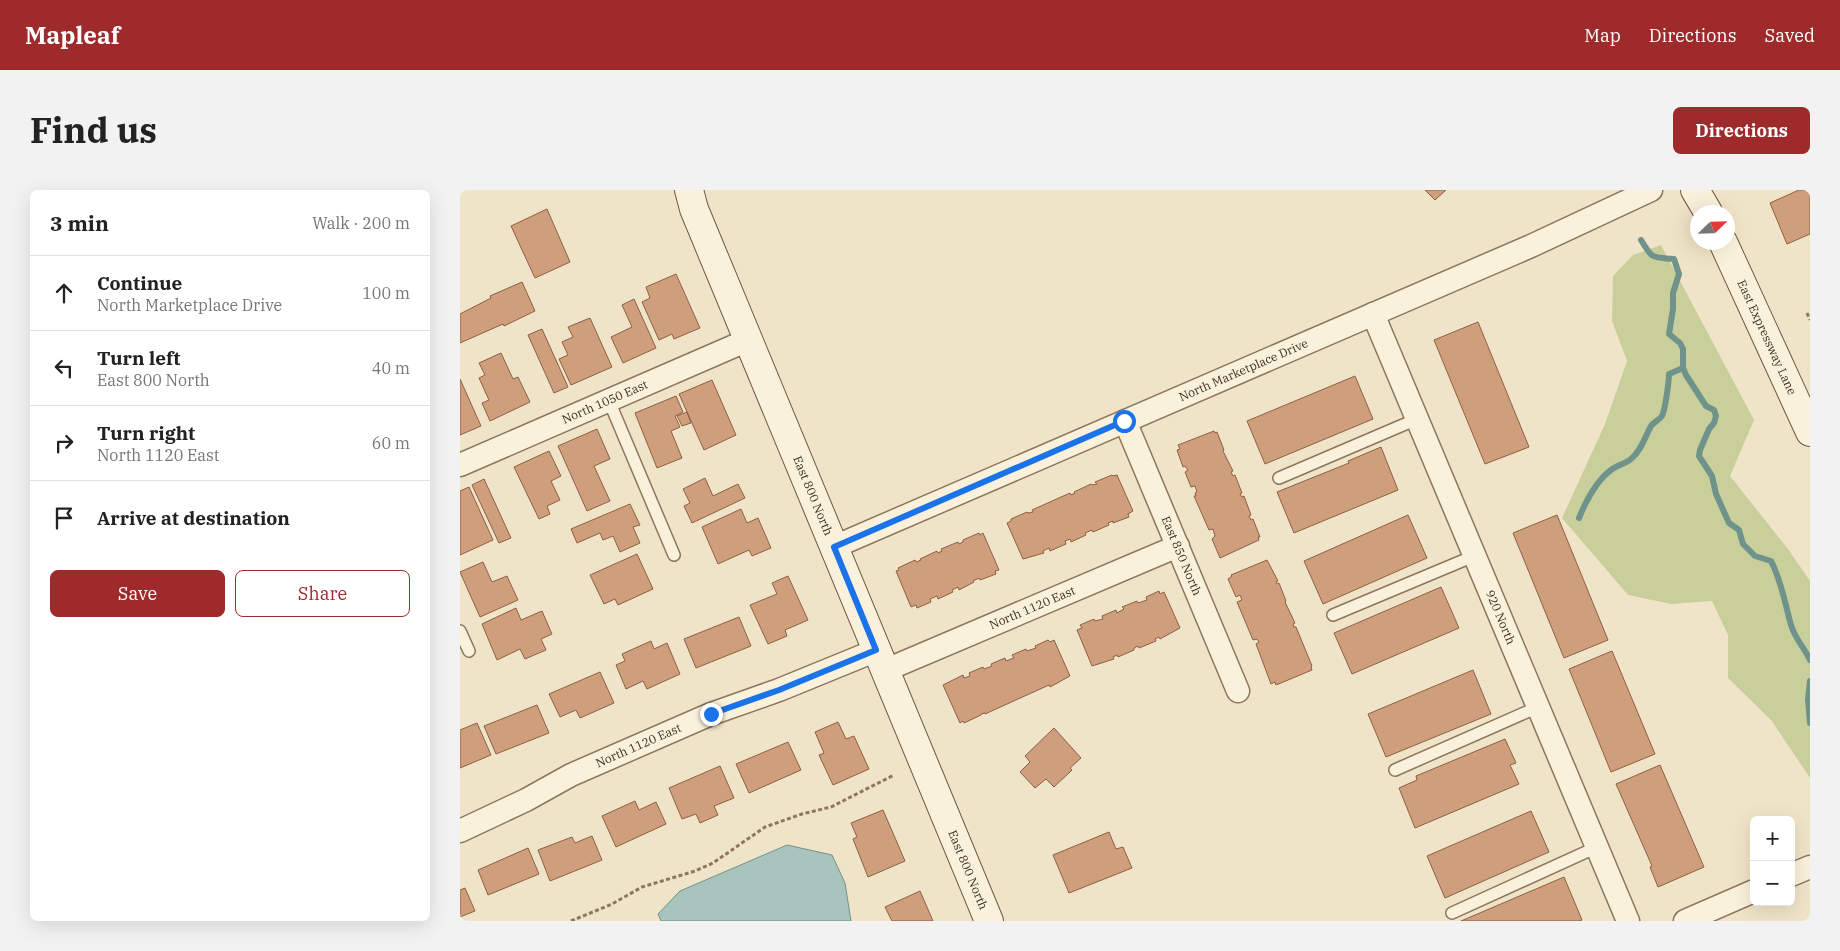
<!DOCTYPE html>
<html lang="en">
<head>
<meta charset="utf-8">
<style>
	body { margin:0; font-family:"IBM Plex Serif",serif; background:#f2f2f2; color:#222 }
	.controls { position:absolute; right:15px; bottom:15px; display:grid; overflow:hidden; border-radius:8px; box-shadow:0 5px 20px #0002 }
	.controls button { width:45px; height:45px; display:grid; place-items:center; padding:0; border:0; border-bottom:1px solid #e0e0e0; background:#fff; color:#222; font:25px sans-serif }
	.compass { position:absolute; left:1230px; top:15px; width:45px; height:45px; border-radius:50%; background:#fff; box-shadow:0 5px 20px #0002; rotate:67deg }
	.stop { position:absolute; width:15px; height:15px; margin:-11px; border:4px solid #1a73e8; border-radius:50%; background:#fff }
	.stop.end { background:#1a73e8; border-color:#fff; box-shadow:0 1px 5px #0008 }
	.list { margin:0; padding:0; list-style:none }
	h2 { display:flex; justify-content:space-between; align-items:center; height:65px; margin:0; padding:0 20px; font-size:21px }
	h2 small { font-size:16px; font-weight:400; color:#767676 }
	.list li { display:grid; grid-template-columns:32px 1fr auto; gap:15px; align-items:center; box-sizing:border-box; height:75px; padding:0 20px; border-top:1px solid #e0e0e0 }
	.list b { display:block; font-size:19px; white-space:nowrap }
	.list p { margin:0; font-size:16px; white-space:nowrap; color:#767676 }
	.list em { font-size:16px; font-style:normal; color:#767676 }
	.actions { display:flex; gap:10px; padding:15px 20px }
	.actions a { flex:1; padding:11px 0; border:1px solid #9e2a2b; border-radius:8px; text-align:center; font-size:18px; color:#9e2a2b }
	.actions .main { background:#9e2a2b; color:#fff }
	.icon { flex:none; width:28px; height:28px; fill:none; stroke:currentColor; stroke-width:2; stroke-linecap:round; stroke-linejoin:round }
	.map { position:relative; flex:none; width:1350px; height:731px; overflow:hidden; border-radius:8px }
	header { display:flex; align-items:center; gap:30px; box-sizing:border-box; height:70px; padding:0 25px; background:#9e2a2b; color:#fff }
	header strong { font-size:24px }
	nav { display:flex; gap:28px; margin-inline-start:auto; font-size:18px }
	.intro { display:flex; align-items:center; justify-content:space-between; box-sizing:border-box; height:120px; padding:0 30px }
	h1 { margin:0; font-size:35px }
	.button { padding:12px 22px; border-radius:8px; background:#9e2a2b; color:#fff; font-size:18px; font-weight:700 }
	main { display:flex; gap:30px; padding:0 30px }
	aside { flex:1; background:#fff; border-radius:8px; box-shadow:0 5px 20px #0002 }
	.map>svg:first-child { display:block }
	.green { fill:#c9cf9b }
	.water { fill:#a9c4bc; stroke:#6f938a }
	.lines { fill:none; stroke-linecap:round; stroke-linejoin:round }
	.stream { stroke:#6f938a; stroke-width:6 }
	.building { fill:#cf9f7d; stroke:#8d5f41 }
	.lane-casing { stroke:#8d765c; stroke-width:14 }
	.street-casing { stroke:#8d765c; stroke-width:25 }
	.secondary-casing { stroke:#6f573f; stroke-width:30 }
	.path { stroke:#8d765c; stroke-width:3; stroke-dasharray:4 2.5; stroke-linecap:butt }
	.lane { stroke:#faf1dc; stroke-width:11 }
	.street { stroke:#faf1dc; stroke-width:22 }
	.secondary { stroke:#faf1dc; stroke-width:28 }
	.route { stroke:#1a73e8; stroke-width:6 }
	.labels { text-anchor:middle; stroke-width:4; stroke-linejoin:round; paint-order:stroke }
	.street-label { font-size:12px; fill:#3d2e20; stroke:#f7eed8 }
</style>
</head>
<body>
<header>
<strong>Mapleaf</strong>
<nav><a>Map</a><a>Directions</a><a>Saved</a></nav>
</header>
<div class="intro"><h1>Find us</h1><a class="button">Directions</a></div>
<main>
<aside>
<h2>3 min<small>Walk · 200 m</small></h2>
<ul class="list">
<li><svg class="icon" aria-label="ahead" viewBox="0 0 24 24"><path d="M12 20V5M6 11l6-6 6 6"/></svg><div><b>Continue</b><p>North Marketplace Drive</p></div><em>100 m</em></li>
<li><svg class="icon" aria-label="left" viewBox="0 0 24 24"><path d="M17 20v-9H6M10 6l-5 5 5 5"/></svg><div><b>Turn left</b><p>East 800 North</p></div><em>40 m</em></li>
<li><svg class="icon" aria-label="right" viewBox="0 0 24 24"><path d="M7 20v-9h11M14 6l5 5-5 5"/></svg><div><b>Turn right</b><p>North 1120 East</p></div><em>60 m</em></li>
<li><svg class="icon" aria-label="arrive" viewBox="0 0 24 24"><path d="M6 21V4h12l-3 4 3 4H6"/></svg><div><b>Arrive at destination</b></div></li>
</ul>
<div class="actions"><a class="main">Save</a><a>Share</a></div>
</aside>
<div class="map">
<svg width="1350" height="731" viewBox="0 0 1350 731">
	<rect width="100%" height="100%" fill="#f0e4c8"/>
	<path class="green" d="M1201,55L1294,230L1270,286L1328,359L1350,391V588L1311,530L1268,488V445L1252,411L1211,414L1168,405L1102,328L1145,234L1167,171L1152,131L1153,86L1173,65Z"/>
	<path class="water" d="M327,655L372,665L385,693L391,731H201L198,724L220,701Z"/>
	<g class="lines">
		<path class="stream" d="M1181,50C1193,70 1192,67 1214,69L1219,84L1213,103V119L1209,144L1220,153L1223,159V178L1226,185L1246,216L1254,220L1256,226L1254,233L1249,239L1240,260L1239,266L1252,286L1256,304L1269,333L1279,340L1283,354L1295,366L1311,371C1322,392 1325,414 1331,435C1335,449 1344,457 1350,470
			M1119,328C1126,311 1136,291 1151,280C1157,275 1165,274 1171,269C1181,261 1185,247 1191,236C1194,232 1199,230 1202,226C1205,221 1209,191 1209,184L1223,178
			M1350,491L1348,509L1350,533"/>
	</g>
	<path class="building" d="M965,0H986L975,10Z
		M1339,0H1350V44L1327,54L1310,13Z
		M87,19L110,72L75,88L51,36Z
		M216,84L240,138L214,149L212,144L199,150L182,112L190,108L186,97Z
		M62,92L75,121L44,136L43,134L0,153V124L31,108L30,106Z
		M174,109L196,158L163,173L151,147L172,137L162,115Z
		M130,128L152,177L111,195L99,169L108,165L102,152L113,147L108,137Z
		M1018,132L1069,257L1025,274L974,150Z
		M82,139L108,197L94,203L68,145Z
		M41,163L53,189L58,187L70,212L30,231L22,213L29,210L19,188L25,185L19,173Z
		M895,186L913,229L805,274L787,231Z
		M0,189L21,236L0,245Z
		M252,190L276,245L244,260L219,204Z
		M216,206L223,222L215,226L220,237L211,241L222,268L197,278L175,223Z
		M227,222L231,233L222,236L217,226Z
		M137,239L150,269L134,276L150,311L127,321L98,256Z
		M754,241L755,243L757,242L764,260L763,261L773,281L771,282L773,286L775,285L782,303L780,304L782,307L784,306L791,325L789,326L791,330L793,329L800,347H798L799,350L760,368L752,349L755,346L753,339L749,340L734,306H736L735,303L737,302L735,296L731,297L725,282L728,280L725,276L723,277L717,260L720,259L718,255Z
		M921,257L938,300L834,343L817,302L889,273L888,271Z
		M89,261L101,286L91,291L100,310L87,316L90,324L79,329L54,277Z
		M652,285L653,286L657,285L673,321L668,324L669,327L653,333V331L648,333L649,335L633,342L632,340L625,343L626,345L611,352L610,349L605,351L606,354L590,361L589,358L583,361L584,363L563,369L547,333L551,331V329L567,322L568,323L573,322L572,320L610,303L611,305L615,303L614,302L631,294L632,295L637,294L635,292Z
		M245,288L253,306L278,294L285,308L232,333L224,316L230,313L223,299Z
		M24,289L51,348L39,353L12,295Z
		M9,297L33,350L0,365V301Z
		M170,314L180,335L173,337L180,353L160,362L153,346L143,350L140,343L117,353L111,339Z
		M281,319L287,333L298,328L311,358L292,366L289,360L258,374L242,337Z
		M948,325L967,368L863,414L844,371Z
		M1097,325L1148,450L1104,468L1053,343Z
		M519,343L520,345L523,343L539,380L535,381L536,384L520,390L519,388L513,391L514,392L499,400L498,397L492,400L493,402L478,409L477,406L470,409L471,412L457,418L456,415L451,417L436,381L439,380L438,378L455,370L456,372L461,370L460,369L477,361L478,363L482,361L481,359L498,352L499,354L503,352V350Z
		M177,364L193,399L158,415L155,409L144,414L130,385Z
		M807,370L818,391L816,392L817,394L819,393L826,411L825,412L835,433L833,434L834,437H836L852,476L851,477L852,480L816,495L815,492L811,494L796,454L799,452L797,449L793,450L777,412L782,410L780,405L776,407L768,389L772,386L771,385Z
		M23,372L32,392L47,386L58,410L20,427L0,382Z
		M328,386L348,430L325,440L327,446L308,454L290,415L317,404L312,393Z
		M981,397L999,438L892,484L874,443Z
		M699,401L700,404L704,402L720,438L700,449L699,447L695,449L696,451L679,458L678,456L674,458V460L658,467L657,465L653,467L654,469L632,476L617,440L622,438L620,435L634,429L635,431L643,429L642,426L656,420L657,423L664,419L662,417L677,411L678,413L687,410L686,407Z
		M56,418L61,430L82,421L92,444L81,449L86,460L65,469L60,459L37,470L22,434Z
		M279,427L291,456L236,478L224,449Z
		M588,450L590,452L594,450L610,486L590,497L589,495L525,524V523L521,524V525L504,533L503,531L500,533L483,495L503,485L504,488L510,486L509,483L523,477L524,479L532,476L531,474L545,468L546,471L554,468L552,465L566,459L567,461L576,458L575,456Z
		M191,451L194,459L207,453L220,484L187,499L183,491L166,499L156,475L165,471L162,464Z
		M1152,461L1195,564L1151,582L1109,479Z
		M1013,480L1031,524L926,567L908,524Z
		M140,482L154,513L120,528L116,520L100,527L89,504Z
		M77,515L89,543L36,564L24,536Z
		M378,532L386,549L394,546L409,579L373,595L359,565L364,563L355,542Z
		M17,533L31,565L0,578V540Z
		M594,538L621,568L610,578L612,580L594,597L586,589L575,598L560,582L570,572L565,566Z
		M1045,549L1056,573L1050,575L1059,594L955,638L939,598L957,590L956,586Z
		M328,552L341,580L289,603L276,574Z
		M1200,575L1244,677L1198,697L1190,677L1192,676L1156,594Z
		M260,576L274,608L254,616L258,625L240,633L236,624L222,629L209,598Z
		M175,611L179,620L196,612L206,634L156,657L142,626Z
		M423,620L445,671L408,687L393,649L397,647L391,633Z
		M1071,621L1089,662L985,708L967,666Z
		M649,642L656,659L663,657L672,678L609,703L593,665Z
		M132,646L142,670L90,691L78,660L112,647L115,653Z
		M68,658L79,684L28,705L18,680Z
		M1104,687L1122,730L1119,731H1001Z
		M5,698L15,721L0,727V700Z
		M460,701L473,731H432L425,717Z"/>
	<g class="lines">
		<g class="lane-casing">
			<path id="lane" d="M149,211L214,365
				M819,288L957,229
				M873,425L1014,366
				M0,441L9,461
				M935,580L1078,517
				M992,723L1137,657"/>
		</g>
		<g class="street-casing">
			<g id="street">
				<path id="s1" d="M913,124L1168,731"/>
				<path id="s2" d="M665,231L778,501"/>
				<path id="s3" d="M0,275L288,150"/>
				<path id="s4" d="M374,357L1071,56L1191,0"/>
				<path id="s5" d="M426,480L718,356"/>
				<path id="s6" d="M0,641L66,610L111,585L251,524L319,500L417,460"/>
				<path d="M1331,685L1350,677"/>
				<path d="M1225,731L1294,701"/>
			</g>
		</g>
		<g class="secondary-casing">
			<g id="secondary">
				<path id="s7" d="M229,0L234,19L529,731"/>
				<path d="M1235,0L1248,22"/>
				<path id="s8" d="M1263,52L1350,242"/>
			</g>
		</g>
		<path class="path" d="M1347,123L1350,130
			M111,731L152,714L182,697L235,681L253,673L305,637L342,624L371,617L434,585"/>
		<use href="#lane" class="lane"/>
		<use href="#street" class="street"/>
		<use href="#secondary" class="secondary"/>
	</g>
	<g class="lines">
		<path class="route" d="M251,524L319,500L416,460L374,357L664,231"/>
	</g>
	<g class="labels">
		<g class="street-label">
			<text dy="4" stroke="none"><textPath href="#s8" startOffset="105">East Expressway Lane</textPath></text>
			<text dy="4" stroke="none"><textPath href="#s4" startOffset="446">North Marketplace Drive</textPath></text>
			<text dy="4" stroke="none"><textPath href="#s3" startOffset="158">North 1050 East</textPath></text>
			<text dy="4" stroke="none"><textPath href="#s7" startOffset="330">East 800 North</textPath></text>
			<text dy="4" stroke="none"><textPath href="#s2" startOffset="146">East 850 North</textPath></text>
			<text dy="4" stroke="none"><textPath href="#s5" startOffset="159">North 1120 East</textPath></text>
			<text dy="4" stroke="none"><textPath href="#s1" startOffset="329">920 North</textPath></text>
			<text dy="4" stroke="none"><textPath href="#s6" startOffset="198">North 1120 East</textPath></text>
			<text dy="4" stroke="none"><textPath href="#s7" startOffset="735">East 800 North</textPath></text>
		</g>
	</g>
</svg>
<div class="controls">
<button>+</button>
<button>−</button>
</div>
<svg class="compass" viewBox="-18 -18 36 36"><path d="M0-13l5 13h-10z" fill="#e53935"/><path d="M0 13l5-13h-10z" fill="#767676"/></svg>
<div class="stop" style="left:664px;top:231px"></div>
<div class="stop end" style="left:251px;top:524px"></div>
</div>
</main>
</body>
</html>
